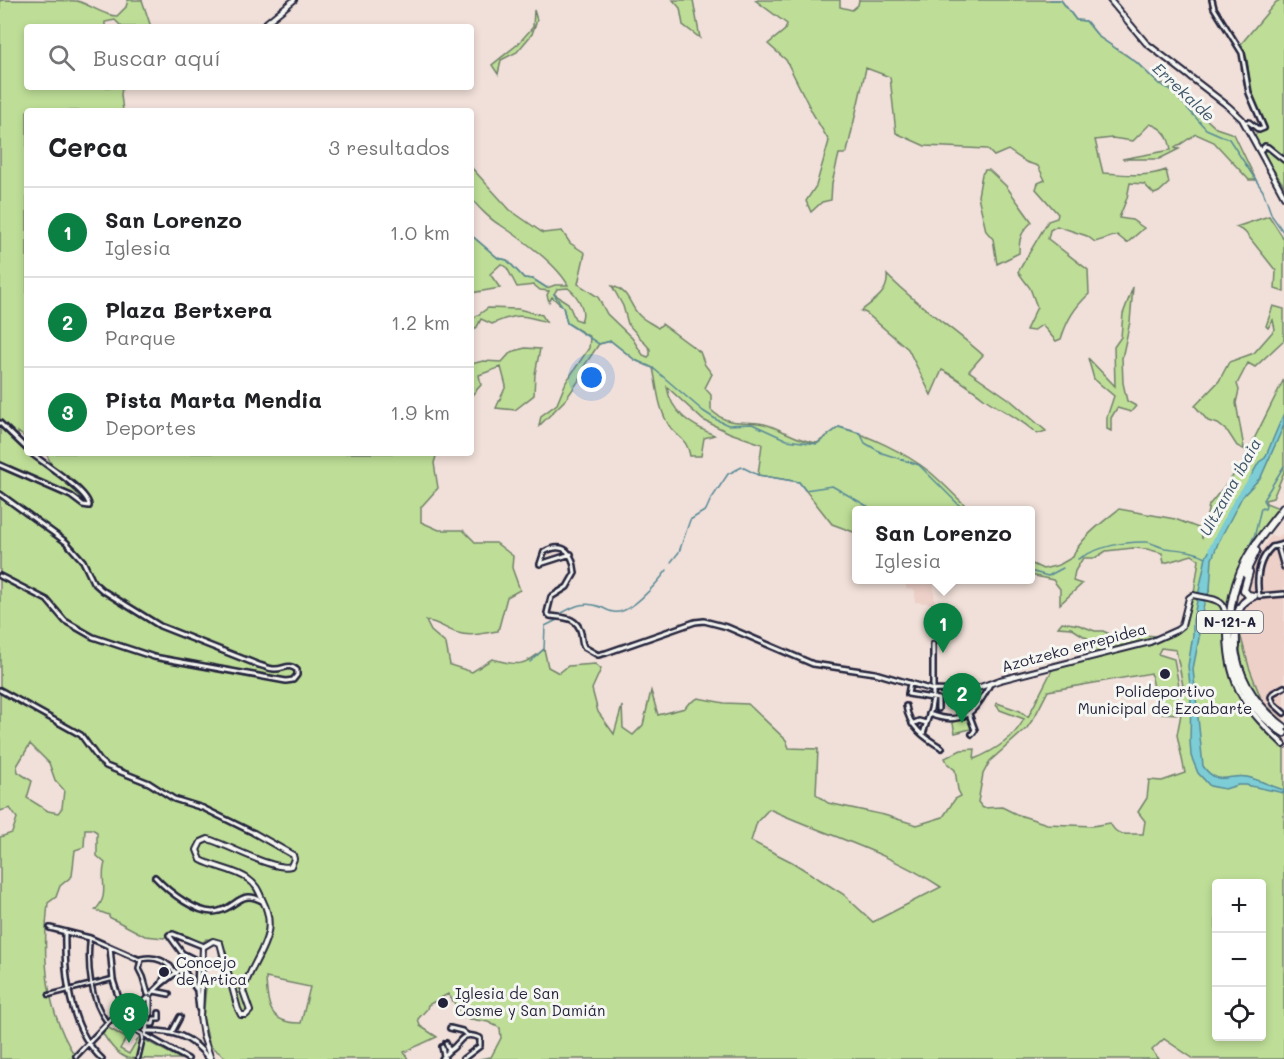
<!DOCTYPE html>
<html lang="es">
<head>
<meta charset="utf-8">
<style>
	body { margin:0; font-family:Mali,sans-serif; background:#f6f6f6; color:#202124 }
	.controls { position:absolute; right:18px; bottom:18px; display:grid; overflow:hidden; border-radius:6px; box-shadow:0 3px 9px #0003 }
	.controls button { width:54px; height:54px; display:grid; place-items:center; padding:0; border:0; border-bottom:2px solid #e0e0e0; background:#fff; color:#202124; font:30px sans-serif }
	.you { position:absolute; left:592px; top:378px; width:21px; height:21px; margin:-15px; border:4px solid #fff; border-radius:50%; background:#1a73e8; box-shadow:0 0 0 9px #1a73e833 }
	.badge { display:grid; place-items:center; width:39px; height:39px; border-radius:50%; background:#0b8043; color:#fff; font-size:20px; font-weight:700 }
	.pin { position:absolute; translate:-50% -50px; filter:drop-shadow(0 2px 3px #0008) }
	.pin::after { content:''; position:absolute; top:32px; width:21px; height:18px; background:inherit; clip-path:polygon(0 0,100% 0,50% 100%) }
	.popup { position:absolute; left:852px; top:506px; width:183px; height:78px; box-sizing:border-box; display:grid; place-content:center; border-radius:6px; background:#fff; filter:drop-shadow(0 2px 4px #0005); font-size:20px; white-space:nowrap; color:#757577 }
	.popup b { font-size:22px; color:#202124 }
	.popup::after { content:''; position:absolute; left:50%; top:100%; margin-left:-12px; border:12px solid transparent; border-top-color:#fff }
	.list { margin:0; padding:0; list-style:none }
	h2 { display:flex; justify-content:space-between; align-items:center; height:78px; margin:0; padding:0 24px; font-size:26px }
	h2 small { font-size:20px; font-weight:400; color:#757577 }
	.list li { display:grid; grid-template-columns:39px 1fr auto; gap:18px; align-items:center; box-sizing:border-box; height:90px; padding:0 24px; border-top:2px solid #e0e0e0 }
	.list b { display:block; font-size:22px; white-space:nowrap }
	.list p { margin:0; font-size:20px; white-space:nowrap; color:#757577 }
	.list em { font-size:20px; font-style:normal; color:#757577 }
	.icon { flex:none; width:33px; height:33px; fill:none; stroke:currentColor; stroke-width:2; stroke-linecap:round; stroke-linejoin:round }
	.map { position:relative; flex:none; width:1284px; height:1059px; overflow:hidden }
	.search { position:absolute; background:#fff; box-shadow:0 3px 9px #0003; left:24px; top:24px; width:450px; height:66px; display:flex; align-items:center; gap:15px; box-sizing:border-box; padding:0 21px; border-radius:6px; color:#757577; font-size:22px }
	.panel { position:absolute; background:#fff; box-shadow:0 3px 9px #0003; left:24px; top:108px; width:450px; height:348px; border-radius:6px }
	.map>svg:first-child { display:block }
	.built { fill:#edd0c8 }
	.green { fill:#bede97; stroke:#708069; stroke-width:1.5; fill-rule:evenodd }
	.water { fill:#7ccdd5; stroke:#588997; stroke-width:1.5 }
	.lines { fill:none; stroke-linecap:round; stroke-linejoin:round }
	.stream { stroke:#588997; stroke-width:1.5 }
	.river { stroke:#7ccdd5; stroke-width:5 }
	.pedestrian-casing { stroke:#22223b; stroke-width:7 }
	.minor-casing { stroke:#22223b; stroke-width:8 }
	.tertiary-casing { stroke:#22223b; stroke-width:8 }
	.trunk-casing { stroke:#22223b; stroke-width:10 }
	.pedestrian { stroke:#f6f6f2; stroke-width:2 }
	.minor { stroke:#f6f6f2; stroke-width:3 }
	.tertiary { stroke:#f6f6f2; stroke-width:4 }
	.trunk { stroke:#f6f6f2; stroke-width:6 }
	.poi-dot { fill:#22223b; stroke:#f6f6f2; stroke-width:2 }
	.labels { text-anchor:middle; stroke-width:6; stroke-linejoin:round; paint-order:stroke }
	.shield { fill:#f6f6f2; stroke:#626272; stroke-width:1.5 }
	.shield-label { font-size:14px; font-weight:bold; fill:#22223b }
	.street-label { font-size:15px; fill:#22223b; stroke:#f6f6f2 }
	.poi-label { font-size:15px; fill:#22223b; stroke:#f6f6f2; text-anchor:start }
	.water-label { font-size:16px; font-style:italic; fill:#3d5569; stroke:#f6f6f2 }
</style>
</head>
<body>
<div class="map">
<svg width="1284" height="1059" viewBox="0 0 1284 1059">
	<rect width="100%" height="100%" fill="#f1e0d9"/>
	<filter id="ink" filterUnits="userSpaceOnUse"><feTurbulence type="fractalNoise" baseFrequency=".0167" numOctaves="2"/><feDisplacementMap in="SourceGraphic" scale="12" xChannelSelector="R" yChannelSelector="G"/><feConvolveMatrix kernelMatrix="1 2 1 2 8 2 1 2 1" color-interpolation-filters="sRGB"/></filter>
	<g filter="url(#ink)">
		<path class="built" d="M1284,533V722L1262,701L1249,667L1239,630V616L1247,580L1260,553L1271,535L1277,537Z
			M906,580H933L935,604L915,602V590L906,589Z"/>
		<path class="green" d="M0,0C19,0 60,0 77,1C91,5 104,16 117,16L126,7L128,0H142L151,27H122L115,20L105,22V27H27V87H122L121,95L123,111H27V439L18,432V439L27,447V453H33L53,468L46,453H437L434,463L438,488L421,507V522L439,530H463L476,543H496L513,556L512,568L520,590L507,597L498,631C484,633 471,637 458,633C446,630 438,621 426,621L431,631L446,644L450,665L472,672L492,659C517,666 524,667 544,649L548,667L559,673L568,666L595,664L601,669L592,689L598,712L614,734L622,706L623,728L633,735L643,725L651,691L658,715L685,708L688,704L698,698L724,703L748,704L786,740L789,748L818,749L816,794L828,803L884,815L917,825L943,817L955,799L961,796L958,790L955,770L948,764L945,758L961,750L975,749L974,759C994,751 1014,738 1024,719L1000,710L996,705L997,703L1020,711L1028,717L1052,670L1057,668L1059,665L1090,657V640L1071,628L1058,627L1062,622L1079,625L1095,631H1103L1114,636L1132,634L1168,637L1185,627L1194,593L1199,560L1192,555L1164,563L1162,553L1147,549L1133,548L1106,551L1095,558H1083L1075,571L1073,581L1082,584L1060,604V589L1053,580L1030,575V563L1043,569L1059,565L1073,557C1078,540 1105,520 1119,509L1175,519L1201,529L1202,539L1209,505L1241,466L1248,451L1237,446L1228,432L1218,424L1208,421L1195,406L1219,381L1229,362L1254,353L1275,329L1273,320L1268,328L1266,326L1273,306L1284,309V340L1255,367L1248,363L1237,384L1239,390L1236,403L1244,448L1248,451L1284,379V472L1273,498L1265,500L1266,503L1279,508L1264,532L1259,534L1245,557L1231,604L1230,672L1245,705L1284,746V1059H1194L1164,1039L1152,1050L1158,1059H479L491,1057L501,1038L500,1028L488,1022L465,1018L448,994L428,1005L427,1009L418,1019L420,1026L437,1037L404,1052L408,1059H228L210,1046L203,1017L207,979L220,975L219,940L206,939L202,944L188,936L172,932L164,938L145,936L109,917V915L95,910C111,895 99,880 105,863L97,856V832L92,829H85L84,847L75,850L72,876L60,886L56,897L48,903C42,958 45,1011 77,1059H0V837L12,833L17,818L10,808L0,811ZM1161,648L1176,650L1183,686L1170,688L1179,686L1174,659L1158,654ZM1151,673L1159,713L1181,714L1177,735L1185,773L1162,781L1149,780L1147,798L1138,812L1145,821L1143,834C1127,833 1118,839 1110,823L1093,826L1047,824L1016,814L1002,807L983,808L978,802L983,774L990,761L1027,728L1035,716L1048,691ZM30,744L49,763L55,780L64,790L62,808L58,813L48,811L27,798L32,781L18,772L17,766ZM769,809C826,835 888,852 941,887L873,922L843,894L792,862L751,841L757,822ZM1216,884H1262V1036H1216ZM266,978L310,987L301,1023C269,1024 267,1004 266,978Z
			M673,0H693L700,38L683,25L680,8Z
			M755,0H840V7L852,10L858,5L859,0H1061L1076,20L1086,21L1099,37L1136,62L1159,84L1167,83L1216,128L1234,134L1256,180H1249L1214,142L1196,134L1175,148L1179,149L1159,159H1122L1171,150C1169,137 1164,128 1150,124L1133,141L1112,138L1095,140L1103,173C1125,174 1145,178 1166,170L1169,183L1159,192L1154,194L1144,184L1130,183L1127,198L1119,218L1132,220L1144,228L1127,243L1117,235L1095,242L1087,236L1057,226L1050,230L1048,239L1088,270L1089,294C1074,308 1067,320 1061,339L1056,341L1042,325L1033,331L1026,330L1037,307L1030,288L1018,272L1048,221L1057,218L1058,214L1036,189L1038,183L1045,180L1038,166L1026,162L1008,150L994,156L987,149L925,146L896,133L890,77L866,68L847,152L844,154H839L832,183L831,200L822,202L811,212L806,201L816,186L829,141L813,114L786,60L768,44L785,30L787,24Z
			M1280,0H1284V157L1269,145H1259L1254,135L1264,130L1266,125L1251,93L1247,59L1241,44L1276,2Z
			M534,10L537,20L532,34L517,52L501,60L498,74L492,65L518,44L533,27Z
			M1266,149L1284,161V186L1263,154Z
			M471,167L510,210L543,233L562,231L570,243L585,253L578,284L598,297L607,314L632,338L643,355L648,357L650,355V349L628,324L623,306L612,286C631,291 629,307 641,317C647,322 653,324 658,328L662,324L700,352L705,365L712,374L705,388L711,395V410C730,428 742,419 764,424C783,429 797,441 817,443L839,427C870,436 904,452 930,472C942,482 953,494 964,504L965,510H856V533L832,524L799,482L758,475L762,444L730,433L703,420L667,387C671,413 691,425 714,435L704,438L701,456H690C686,435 675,438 667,422C658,406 657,386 653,368L635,360L611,341L599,344L584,366L582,376L566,399L539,426L541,416L557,404L566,382L589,348L590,337L567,323L563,307L552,297L549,302L547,295L549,291L540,290L534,285L517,287L507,268L501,264L490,274L500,288L471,293V235L498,258L507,260L524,278L533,279L547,288L555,285H568C556,263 523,240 502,226C494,223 475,205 471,197C468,190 471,175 471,167ZM568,288C577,295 587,310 581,321L575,319L568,303L554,294L557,289Z
			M985,170H989L1006,186L1032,222C1021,232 1019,238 1019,253L997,264L993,239L986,231L978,196L982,174Z
			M1269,216L1284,239V292L1275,289L1276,271L1245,232L1236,227Z
			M887,275C916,305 952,327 983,355L969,371L1009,399L1046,431L1037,434C1022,419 1002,411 985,399C971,388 958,378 942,370L931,395L908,349L866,313L861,311C873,301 889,293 887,275Z
			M1133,287L1130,322L1122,358L1123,383L1127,401L1136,406L1131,412L1117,408L1111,418V431L1107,429V417L1114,396L1094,379L1088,358L1115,386L1114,347L1121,337L1123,314Z
			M488,308L518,309L542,315L546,322C522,314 515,314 492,324L481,319L477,327L471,333V320Z
			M525,348L540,349L535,374L534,395L515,410L496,408L506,386L501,367L479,375L481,385L471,396V364L483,361L502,362L511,352Z
			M1239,630L1249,667L1262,701L1284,722V724C1250,699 1239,672 1239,630Z
			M968,715L974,728L955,733L952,719Z
			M107,1027L126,1038L120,1049L129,1054L139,1037L181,1059C169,1059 136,1059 127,1058C116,1054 109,1043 103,1034Z"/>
		<path class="water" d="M1284,413V425L1261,477L1242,497L1218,543L1212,559L1210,590L1205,600L1198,629L1199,638L1193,669L1203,766C1218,788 1231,773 1247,777C1260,780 1271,786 1284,790V793L1246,785H1238L1225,789L1210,786L1198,773L1191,756L1190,741L1191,695L1188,666L1193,635V620L1206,557L1259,462L1265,458Z"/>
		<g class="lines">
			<path class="stream" d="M1050,0H1061L1076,20L1086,21L1099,37L1121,52
				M1125,54L1136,62L1159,84L1170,89L1206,129L1229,139L1263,191L1272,216L1284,233
				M471,235L498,258L507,260L524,278L533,279L547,288
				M554,294L563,307L567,323L599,344L611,341L635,360L653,368L703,411L717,420L728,425L752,424L787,440L817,444L839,427L860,433L865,443L882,453L919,465L964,510
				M1245,555L1255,534L1261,508L1265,509L1266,505L1263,500L1284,466
				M1078,559C1098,547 1124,541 1147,542C1153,543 1159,547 1165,548C1179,550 1193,550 1206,557
				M671,562L679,552L690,520L706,510L710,501L728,474L742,467L758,475L799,482L805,490L832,486L874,510
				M1030,571L1048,576L1063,568
				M562,613C576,605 586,601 601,607C605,609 610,612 614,612C630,615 658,582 667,570
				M530,662L544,649L545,626L559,619"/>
			<path class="river" d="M1211,549L1236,501L1253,477"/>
			<g class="pedestrian-casing">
				<path id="pedestrian" d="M90,938C87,965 90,1000 107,1022
					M49,995L112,979
					M112,1018L142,1034L143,1038L138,1059
					M133,1029L137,1013"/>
			</g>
			<g class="minor-casing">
				<path id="minor" d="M1212,0L1214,8L1242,53L1249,93L1264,128L1259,130L1249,122H1244
					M1260,151L1265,146L1268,147L1284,160
					M0,423L27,449
					M0,465L71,496L83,505L89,506C90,492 43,463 31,453
					M0,494L66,542L83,561L93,582L102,590L160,626L259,665C264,666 269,669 274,669C284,670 288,662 297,670V675L293,680L286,681L154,657L93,637L65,621L47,600L0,576
					M1278,546L1284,567
					M540,564L544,552C565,541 573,553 575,573L567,587L551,597L547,613L550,616C563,618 577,616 581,633C582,638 581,642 584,647L598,655L606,653L695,622L704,621L727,627L813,664L875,673L933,690L961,691
					M540,564L571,554
					M1259,596C1256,577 1258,560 1272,547L1284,544
					M1259,596L1284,594
					M910,683L908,694L938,699V709
					M1284,687L1273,693L1271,697L1274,704L1284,713
					M0,690L81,735L100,761L106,766L149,783L174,799L203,808L254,833
					M954,691L959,701L960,717
					M906,706C909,727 925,738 942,748
					M929,714C963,727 976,712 990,684
					M969,714L975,730L972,734
					M912,724L919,721L926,723
					M923,734L931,709L933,697V644
					M155,877C168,891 199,917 219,911C237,907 241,889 262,901
					M50,928L90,938L140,960
					M65,932C64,975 69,1028 102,1059
					M110,947L113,980L122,1008
					M184,971L196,989
					M162,982L170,966
					M154,991L169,994
					M148,994L143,977L139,969L141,959C157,955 167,962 177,974
					M151,994C163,981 181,967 198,963
					M150,998V1014L145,1035L188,1059
					M199,1009L197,991L198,961L182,953L169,935L173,934L203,946
					M147,1024H153L154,1019H159V1013
					M450,1028L462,1031L467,1035
					M145,1031C173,1030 192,1036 209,1059
					M172,1032L180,1017
					M442,1047L444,1056L442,1059
					M449,1051C462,1043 460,1030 480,1038V1046L463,1059
					M76,1056L119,1011C128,1003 139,1007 148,998
					M445,1059L444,1056L449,1051L446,1043"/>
			</g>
			<g class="tertiary-casing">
				<path id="tertiary" d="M1110,0L1146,43L1228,106L1242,119L1284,196
					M261,27L294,0
					M1227,635C1228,688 1247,710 1284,745
					M961,691L975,689L1000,680L1150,642L1177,630L1182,626L1189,598L1193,595C1220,601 1226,597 1227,628
					M211,1059L203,1036L200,1017L203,947L213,941L220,943L238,1009L241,1015H246L250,1011L243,991C252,958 281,937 263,901C259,892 257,885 248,879C234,869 216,868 201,860L197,850L201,842L208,839C226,844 276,872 291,866L294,859L293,855L254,833"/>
			</g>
			<g class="trunk-casing">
				<path id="trunk" d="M1284,507C1271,524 1256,541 1246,560C1216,618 1225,697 1284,733
					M1249,572L1244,590L1248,595L1254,596
					M1245,574L1256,551
					M1234,643C1238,679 1255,706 1284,727
					M1236,647C1236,628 1232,604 1254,596"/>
			</g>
			<use href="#pedestrian" class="pedestrian"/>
			<use href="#minor" class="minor"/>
			<use href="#tertiary" class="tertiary"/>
			<use href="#trunk" class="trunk"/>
		</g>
	</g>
	<g class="poi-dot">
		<circle cx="1165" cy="674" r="6"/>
		<circle cx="164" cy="972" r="6"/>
		<circle cx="443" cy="1003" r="6"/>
	</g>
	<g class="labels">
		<rect class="shield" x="1197" y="611" width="66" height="22" rx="4.5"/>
		<g class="shield-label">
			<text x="1230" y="627">N-121-A</text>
		</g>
		<g class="street-label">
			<text transform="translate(1074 648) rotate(-15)" y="5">Azotzeko errepidea</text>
		</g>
		<g class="poi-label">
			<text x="1165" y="697" text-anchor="middle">Polideportivo<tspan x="1165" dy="17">Municipal de Ezcabarte</tspan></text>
			<text x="176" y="968">Concejo<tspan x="176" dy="17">de Artica</tspan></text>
			<text x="455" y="999">Iglesia de San<tspan x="455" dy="17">Cosme y San Damián</tspan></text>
		</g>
		<g class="water-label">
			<text transform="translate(1184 92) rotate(43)" y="6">Errekalde</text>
			<text transform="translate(1230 487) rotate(-61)" y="6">Ultzama ibaia</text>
		</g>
	</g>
</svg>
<div class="controls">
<button>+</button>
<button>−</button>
<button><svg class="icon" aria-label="locate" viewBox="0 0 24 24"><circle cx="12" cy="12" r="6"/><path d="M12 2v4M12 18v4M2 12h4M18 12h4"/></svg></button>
</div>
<div class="you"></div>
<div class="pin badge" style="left:943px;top:653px">1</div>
<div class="popup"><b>San Lorenzo</b>Iglesia</div>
<div class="pin badge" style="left:962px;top:723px">2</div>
<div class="pin badge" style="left:129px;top:1043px">3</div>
<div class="search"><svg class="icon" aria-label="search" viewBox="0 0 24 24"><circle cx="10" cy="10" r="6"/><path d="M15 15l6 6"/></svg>Buscar aquí</div>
<section class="panel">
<h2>Cerca<small>3 resultados</small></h2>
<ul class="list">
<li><span class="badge">1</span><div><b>San Lorenzo</b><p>Iglesia</p></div><em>1.0 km</em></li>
<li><span class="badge">2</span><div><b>Plaza Bertxera</b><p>Parque</p></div><em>1.2 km</em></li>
<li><span class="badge">3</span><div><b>Pista Marta Mendia</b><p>Deportes</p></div><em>1.9 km</em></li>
</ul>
</section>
</div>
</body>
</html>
